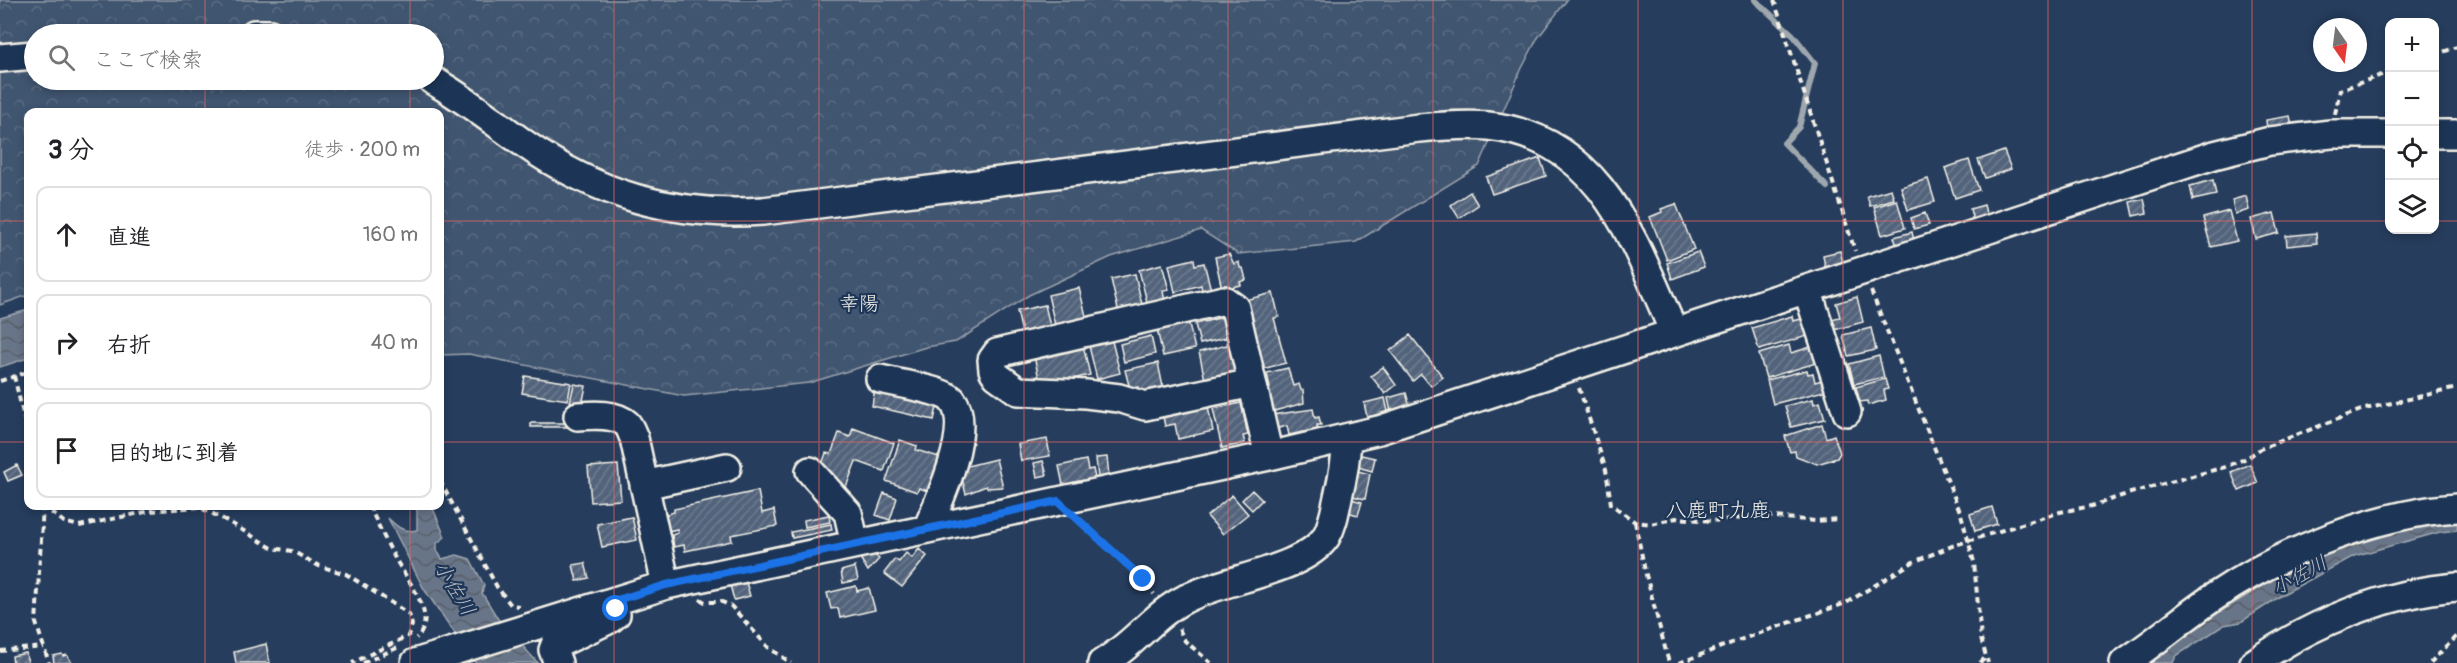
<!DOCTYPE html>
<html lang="ja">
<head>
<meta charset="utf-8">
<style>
	body { margin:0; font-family:Pangolin,"Klee One",sans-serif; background:#f6f6f6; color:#202124 }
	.controls { position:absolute; right:18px; top:18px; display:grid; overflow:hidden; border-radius:12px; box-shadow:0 3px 9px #0003 }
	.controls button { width:54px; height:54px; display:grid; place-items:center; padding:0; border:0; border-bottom:2px solid #e0e0e0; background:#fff; color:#202124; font:30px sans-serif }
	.compass { position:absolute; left:2313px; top:18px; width:54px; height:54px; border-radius:50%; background:#fff; box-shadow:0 3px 9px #0003; rotate:166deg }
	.stop { position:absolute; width:18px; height:18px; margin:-14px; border:4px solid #1a73e8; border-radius:50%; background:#fff }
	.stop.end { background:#1a73e8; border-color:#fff; box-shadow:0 2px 6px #0008 }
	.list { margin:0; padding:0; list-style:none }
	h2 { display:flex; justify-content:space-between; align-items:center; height:78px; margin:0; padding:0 24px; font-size:26px }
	h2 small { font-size:20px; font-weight:400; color:#757577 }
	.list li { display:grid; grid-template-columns:39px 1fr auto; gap:18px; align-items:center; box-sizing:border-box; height:96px; margin:0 12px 12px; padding:0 12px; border:2px solid #e0e0e0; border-radius:12px }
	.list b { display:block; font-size:22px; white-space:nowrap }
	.list em { font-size:20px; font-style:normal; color:#757577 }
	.icon { flex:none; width:33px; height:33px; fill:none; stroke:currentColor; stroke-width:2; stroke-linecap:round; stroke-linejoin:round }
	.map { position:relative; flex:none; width:2457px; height:663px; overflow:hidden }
	.search { position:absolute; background:#fff; box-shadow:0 3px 9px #0003; left:24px; top:24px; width:420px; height:66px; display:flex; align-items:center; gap:15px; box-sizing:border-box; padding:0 21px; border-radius:33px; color:#757577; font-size:22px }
	.panel { position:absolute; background:#fff; box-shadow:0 3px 9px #0003; left:24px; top:108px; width:420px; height:402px; border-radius:12px }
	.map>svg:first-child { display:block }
	.forest { fill:url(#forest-crowns); stroke:#9aa2ac; stroke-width:1.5; fill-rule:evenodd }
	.water { fill:url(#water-waves); stroke:#9fa7ae; stroke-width:1.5 }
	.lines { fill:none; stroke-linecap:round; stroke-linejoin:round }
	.stream { stroke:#9fa7ae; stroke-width:6 }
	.building { fill:url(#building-hatch); stroke:#f4f1e8; stroke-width:1.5 }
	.minor-casing { stroke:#f4f1e8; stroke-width:32 }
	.path { stroke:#f4f1e8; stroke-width:4; stroke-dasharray:6 4.5; stroke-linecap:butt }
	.minor { stroke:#1d3557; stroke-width:27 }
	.route { stroke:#1a73e8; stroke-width:8 }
	.grid { fill:none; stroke:#df6462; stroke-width:1.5; stroke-opacity:0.55 }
	.labels { text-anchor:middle; stroke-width:4.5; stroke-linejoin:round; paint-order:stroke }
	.neighbourhood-label { font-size:20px; fill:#f4f1e8; stroke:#1d3557 }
	.water-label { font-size:20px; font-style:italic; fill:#bcbfc2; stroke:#1d3557 }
	.quarter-label { font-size:21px; fill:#f4f1e8; stroke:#1d3557 }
</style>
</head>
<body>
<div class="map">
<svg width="2457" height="663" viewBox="0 0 2457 663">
	<defs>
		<pattern id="forest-crowns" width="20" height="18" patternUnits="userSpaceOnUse" patternTransform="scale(1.5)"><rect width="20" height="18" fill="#40546f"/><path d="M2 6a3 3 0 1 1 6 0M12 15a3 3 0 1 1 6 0" fill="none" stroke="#5c6d84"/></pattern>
		<pattern id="water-waves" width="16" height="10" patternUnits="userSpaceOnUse" patternTransform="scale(1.5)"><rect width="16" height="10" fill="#677588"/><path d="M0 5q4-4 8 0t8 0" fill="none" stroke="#585e67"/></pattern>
		<pattern id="building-hatch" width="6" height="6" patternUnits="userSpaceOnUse" patternTransform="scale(1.5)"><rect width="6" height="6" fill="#52647b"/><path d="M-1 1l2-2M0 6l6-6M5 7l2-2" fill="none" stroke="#6c7b8e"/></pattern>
	</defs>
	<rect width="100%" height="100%" fill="#263d5d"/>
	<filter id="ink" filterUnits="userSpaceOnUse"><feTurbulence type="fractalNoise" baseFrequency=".0167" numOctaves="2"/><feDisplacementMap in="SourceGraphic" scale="12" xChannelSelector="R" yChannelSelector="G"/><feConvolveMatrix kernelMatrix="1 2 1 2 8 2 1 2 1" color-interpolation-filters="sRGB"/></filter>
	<g filter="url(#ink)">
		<path class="forest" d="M0,0H1567L1537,39L1521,70L1479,166L1356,242L1238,254L1201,230L1111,257L1029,295L956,342L926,347L809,383L684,396L469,354L440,355V112H28V295L0,305ZM34,34H434V80H34Z"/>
		<path class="water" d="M28,310V358L0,367V318Z
			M415,506H432L445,537L437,543V550L442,559L457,555L470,559L484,585L482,593L498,619L538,663H476L472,658L424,589L388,518C397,527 404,533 417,530V511Z
			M2457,520V530L2440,532L2354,556L2285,593L2241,622L2224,625L2176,656L2173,663H2147L2194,628L2272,580L2341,544L2415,525Z"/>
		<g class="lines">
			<path class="stream" d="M1755,0L1793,35L1815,63L1799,127L1784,143L1827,187"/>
		</g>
		<path class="building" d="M2290,116L2292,125L2267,129L2266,120Z
			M2004,151L2011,169L1985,178L1978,160Z
			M1540,158L1546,176L1492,194L1486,177Z
			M1969,160L1979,190L1955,198L1945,168Z
			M1928,179L1935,202L1908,210L1901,187Z
			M2213,180L2216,195L2193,200L2190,186Z
			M1891,189L1894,199L1870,206L1867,196Z
			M1470,192L1478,205L1459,218L1451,205Z
			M2246,196L2249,210L2235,214L2232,200Z
			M2144,199L2147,213L2133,216L2130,202Z
			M1897,200L1905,228L1882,235L1874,207Z
			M1676,204L1694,249L1667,260L1650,217L1662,212L1661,209Z
			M1984,205L1987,217L1973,221L1970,209Z
			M2229,211L2237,241L2211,247L2203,218Z
			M1925,213L1929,225L1914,229L1911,218Z
			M2274,213L2279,233L2256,239L2251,219Z
			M1912,232L1914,241L1897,246L1894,237Z
			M2316,233L2317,243L2287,246L2286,236Z
			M1840,251L1843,262L1825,267L1823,255Z
			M1698,252L1704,267L1672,279L1667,263Z
			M1229,254L1234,264L1239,262L1240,268H1243L1246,280L1240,282L1241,285L1222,289L1215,257Z
			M1194,259L1195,265L1204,263L1211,290L1202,292L1201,285L1175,292L1169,265Z
			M1162,264L1169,290L1163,291L1165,302L1148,306L1139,270Z
			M1135,274L1143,309L1134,311L1133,307L1125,308L1126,312L1119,314L1111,279Z
			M1079,288L1087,320L1060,327L1059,324L1055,325L1048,295Z
			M1273,293L1279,317L1274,318L1286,363L1262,369L1245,300Z
			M1857,297L1863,322L1834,330L1831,319L1840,317L1836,303Z
			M1045,305L1050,326L1022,333L1017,311Z
			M1792,316L1793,321L1806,318L1811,335L1759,350L1752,328Z
			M1224,317L1229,337L1200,344L1195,324Z
			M1188,320L1195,349L1163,356L1157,329L1182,324L1181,321Z
			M1871,328L1876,350L1848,356L1843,335Z
			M1410,335L1443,377L1431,386L1421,374L1413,381L1390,351Z
			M1151,336L1155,354L1124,362L1120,344Z
			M1112,341L1120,373L1097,379L1089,346Z
			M1231,344L1232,361L1236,360L1239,372L1205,380L1199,352Z
			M1083,345L1090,375L1054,383H1040L1034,356Z
			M1789,345L1791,353L1811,347L1816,363L1766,378L1759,354Z
			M1879,356L1884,377L1854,384L1849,364Z
			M1158,363L1163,387L1140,392L1139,387L1130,389L1125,370Z
			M1383,367L1396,385L1385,394L1371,376Z
			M1288,368L1293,386L1299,384L1301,390H1303L1304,403L1274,411L1266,389L1270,388L1267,373Z
			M1807,370L1808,374L1813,373L1815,382L1826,379L1828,390L1773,404L1767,380Z
			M525,376L571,383L568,400L522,393Z
			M1885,379L1888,389L1884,390L1886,400L1868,405L1867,401L1860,402L1856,387Z
			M574,384L586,386L582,405L570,402Z
			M875,388L938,403L934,420L872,406Z
			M1406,393L1410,407L1391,412L1388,398Z
			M1385,398L1388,412L1367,417L1364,403Z
			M1813,399L1814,404L1820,402L1825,419L1791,427L1785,406Z
			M1241,403L1248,435L1243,436L1245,443L1222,448L1213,409Z
			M1208,407L1213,431L1178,439L1175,424L1165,426L1163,417Z
			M1313,409L1315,418L1319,417L1321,425H1317L1318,429L1289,435L1287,426L1275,429L1272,415Z
			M531,423H567V427H531Z
			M1822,424L1826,438L1834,435L1840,453L1837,458L1817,464L1796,456L1795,451L1790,452L1785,436Z
			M853,428L894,443L884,471L856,461L846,487L824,479L820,470L826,453L831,454L839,433L850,437Z
			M1047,439L1050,456L1021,461L1018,444Z
			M900,440L917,446L916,450L939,457L928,491L919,488L917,492L886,481Z
			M1357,454L1375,458L1372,471L1354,466Z
			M1107,457L1109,476L1098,478L1096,458Z
			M996,459L1003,487L987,488L986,486L966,494L959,468Z
			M1086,460L1088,470L1093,469L1095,478L1063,485L1059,466Z
			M1043,461L1047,475L1037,477L1034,463Z
			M2250,464L2258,483L2239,491L2231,472Z
			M17,465L22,475L8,481L4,472Z
			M618,465L621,500L591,502L588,467Z
			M1350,469L1370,474L1365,499L1344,494Z
			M1252,490L1262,500L1252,510L1242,500Z
			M758,491L762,513L774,510L777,526L731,535L732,541L685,551L684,545L674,547L672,535L678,533L677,529L668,531L665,515L674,512V509Z
			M884,493L897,498L890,520L876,515Z
			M1232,495L1248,514L1223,534L1207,516Z
			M1344,497L1362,502L1358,515L1340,510Z
			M1992,507L1997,524L1975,531L1970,514Z
			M829,515L830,522L805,527L804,520Z
			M632,517L637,540L602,547L597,524Z
			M831,524L832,530L792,538L791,532Z
			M919,549L927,556L902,587L884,573L895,559L899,562L906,553L912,558Z
			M875,555L879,559L868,571L860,558Z
			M585,563L589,578L577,581L573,565Z
			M855,567L858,580L843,583L841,571Z
			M746,582L750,596L734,600L730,585Z
			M856,586L857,591L869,588L875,610L840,618L838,608L831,609L827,593Z
			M266,644L270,663H236L234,652Z
			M26,653L28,663H13L12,656Z
			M62,654L63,656L67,655L72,663H54L53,656Z"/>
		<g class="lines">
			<g class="minor-casing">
				<path id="minor" d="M254,34H270
					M0,58L34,55
					M432,80C464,98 492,121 522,142C597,195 673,217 763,211L1419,128C1442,126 1465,124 1488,126C1602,138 1634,242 1674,332
					M2434,134H2457
					M1807,289L1847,412
					M880,379C895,383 943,390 952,400C974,426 939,502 927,529
					M1252,383L1145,406L1119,398L1086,394L1018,391L997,376L993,370L992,360L997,353L1224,300L1235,308L1269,456
					M578,416C593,415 615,413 627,424C630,427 632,434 634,438L666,585
					M810,471L848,513L855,544
					M644,485L727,467
					M415,663L666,585L1269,456L1379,430L2214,155L2270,141L2331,134H2390
					M558,663L553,650L555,645L610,619L616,614L615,608
					M1102,663C1133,646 1153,615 1185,599C1222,579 1303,571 1326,537C1333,525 1335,511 1338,497C1343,477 1346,459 1347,439
					M2124,663C2156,642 2185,616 2217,595C2283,551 2378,513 2457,508
					M2254,663C2313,622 2385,593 2457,587"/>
			</g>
			<path class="path" d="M1774,0L1855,251
				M2434,55L2457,47
				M2335,114L2340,90L2390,72
				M1871,291L1961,514L1974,562L1981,639L1988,663
				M14,376L28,434
				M0,381L28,372
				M1579,388L1606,470L1611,504L1635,522L1651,524L1676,518L1712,521L1766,516L1815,521L1838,519
				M440,481L497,587L511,605L519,606
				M43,506L64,522L79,526L150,511L199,507L229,522L272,548L292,551L319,566L346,574L409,614L412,625L408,636L352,663
				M43,506L36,623L49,663
				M369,506C378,524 386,542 396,560C407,580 440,618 416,638
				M1078,520L1143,579L1154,594
				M1635,522L1645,571L1669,663
				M700,599L705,602H722L731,606L768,647L791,663
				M1179,629L1185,641L1211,663
				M0,651L44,647
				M363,663L397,648
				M1679,663L1737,641L1846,603L1913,562L1952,546L2060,512L2092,506L2127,494L2225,467L2247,458L2260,449L2361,410L2457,388
				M1980,663L1986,657
				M2430,663L2457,636"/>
			<use href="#minor" class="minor"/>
		</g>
	</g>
	<g class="lines" filter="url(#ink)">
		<path class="route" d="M616,609L614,601L666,585L1058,501L1143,579"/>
	</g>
	<path class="grid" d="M205,0V34M410,0V34M614,0V663M819,0V663M1024,0V663M1228,0V663M1433,0V663M1638,0V663M1843,0V663M2048,0V663M2252,0V663M205,80V112M410,80V112M0,221H28M440,221H2390M2434,221H2457M0,442H28M440,442H2457M205,506V663M410,506V663"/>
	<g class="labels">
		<g class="neighbourhood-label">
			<text x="859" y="310">幸陽</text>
		</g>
		<g class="water-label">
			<text transform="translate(2299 575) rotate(-29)" y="7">小佐川</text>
			<text transform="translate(455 588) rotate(59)" y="7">小佐川</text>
		</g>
		<g class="quarter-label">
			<text x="1718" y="517">八鹿町九鹿</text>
		</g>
	</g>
</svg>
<div class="controls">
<button>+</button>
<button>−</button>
<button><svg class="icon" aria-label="locate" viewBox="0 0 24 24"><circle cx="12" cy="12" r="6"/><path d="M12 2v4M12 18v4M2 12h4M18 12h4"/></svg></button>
<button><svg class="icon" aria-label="layers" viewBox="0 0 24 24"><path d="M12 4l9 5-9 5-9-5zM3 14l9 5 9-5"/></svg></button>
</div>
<svg class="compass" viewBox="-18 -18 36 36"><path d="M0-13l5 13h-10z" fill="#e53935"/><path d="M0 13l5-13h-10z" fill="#757577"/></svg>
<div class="stop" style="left:616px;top:609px"></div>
<div class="stop end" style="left:1143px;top:579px"></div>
<div class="search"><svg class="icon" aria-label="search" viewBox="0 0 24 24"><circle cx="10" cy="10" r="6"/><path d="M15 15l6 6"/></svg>ここで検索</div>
<section class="panel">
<h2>3 分<small>徒歩 · 200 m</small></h2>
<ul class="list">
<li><svg class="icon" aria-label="ahead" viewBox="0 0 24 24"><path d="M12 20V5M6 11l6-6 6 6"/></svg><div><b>直進</b></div><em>160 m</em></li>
<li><svg class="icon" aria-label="right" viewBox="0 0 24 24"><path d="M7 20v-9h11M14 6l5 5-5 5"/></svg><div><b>右折</b></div><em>40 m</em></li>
<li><svg class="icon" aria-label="arrive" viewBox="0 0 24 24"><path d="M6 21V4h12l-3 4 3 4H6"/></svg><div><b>目的地に到着</b></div></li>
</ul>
</section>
</div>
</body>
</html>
